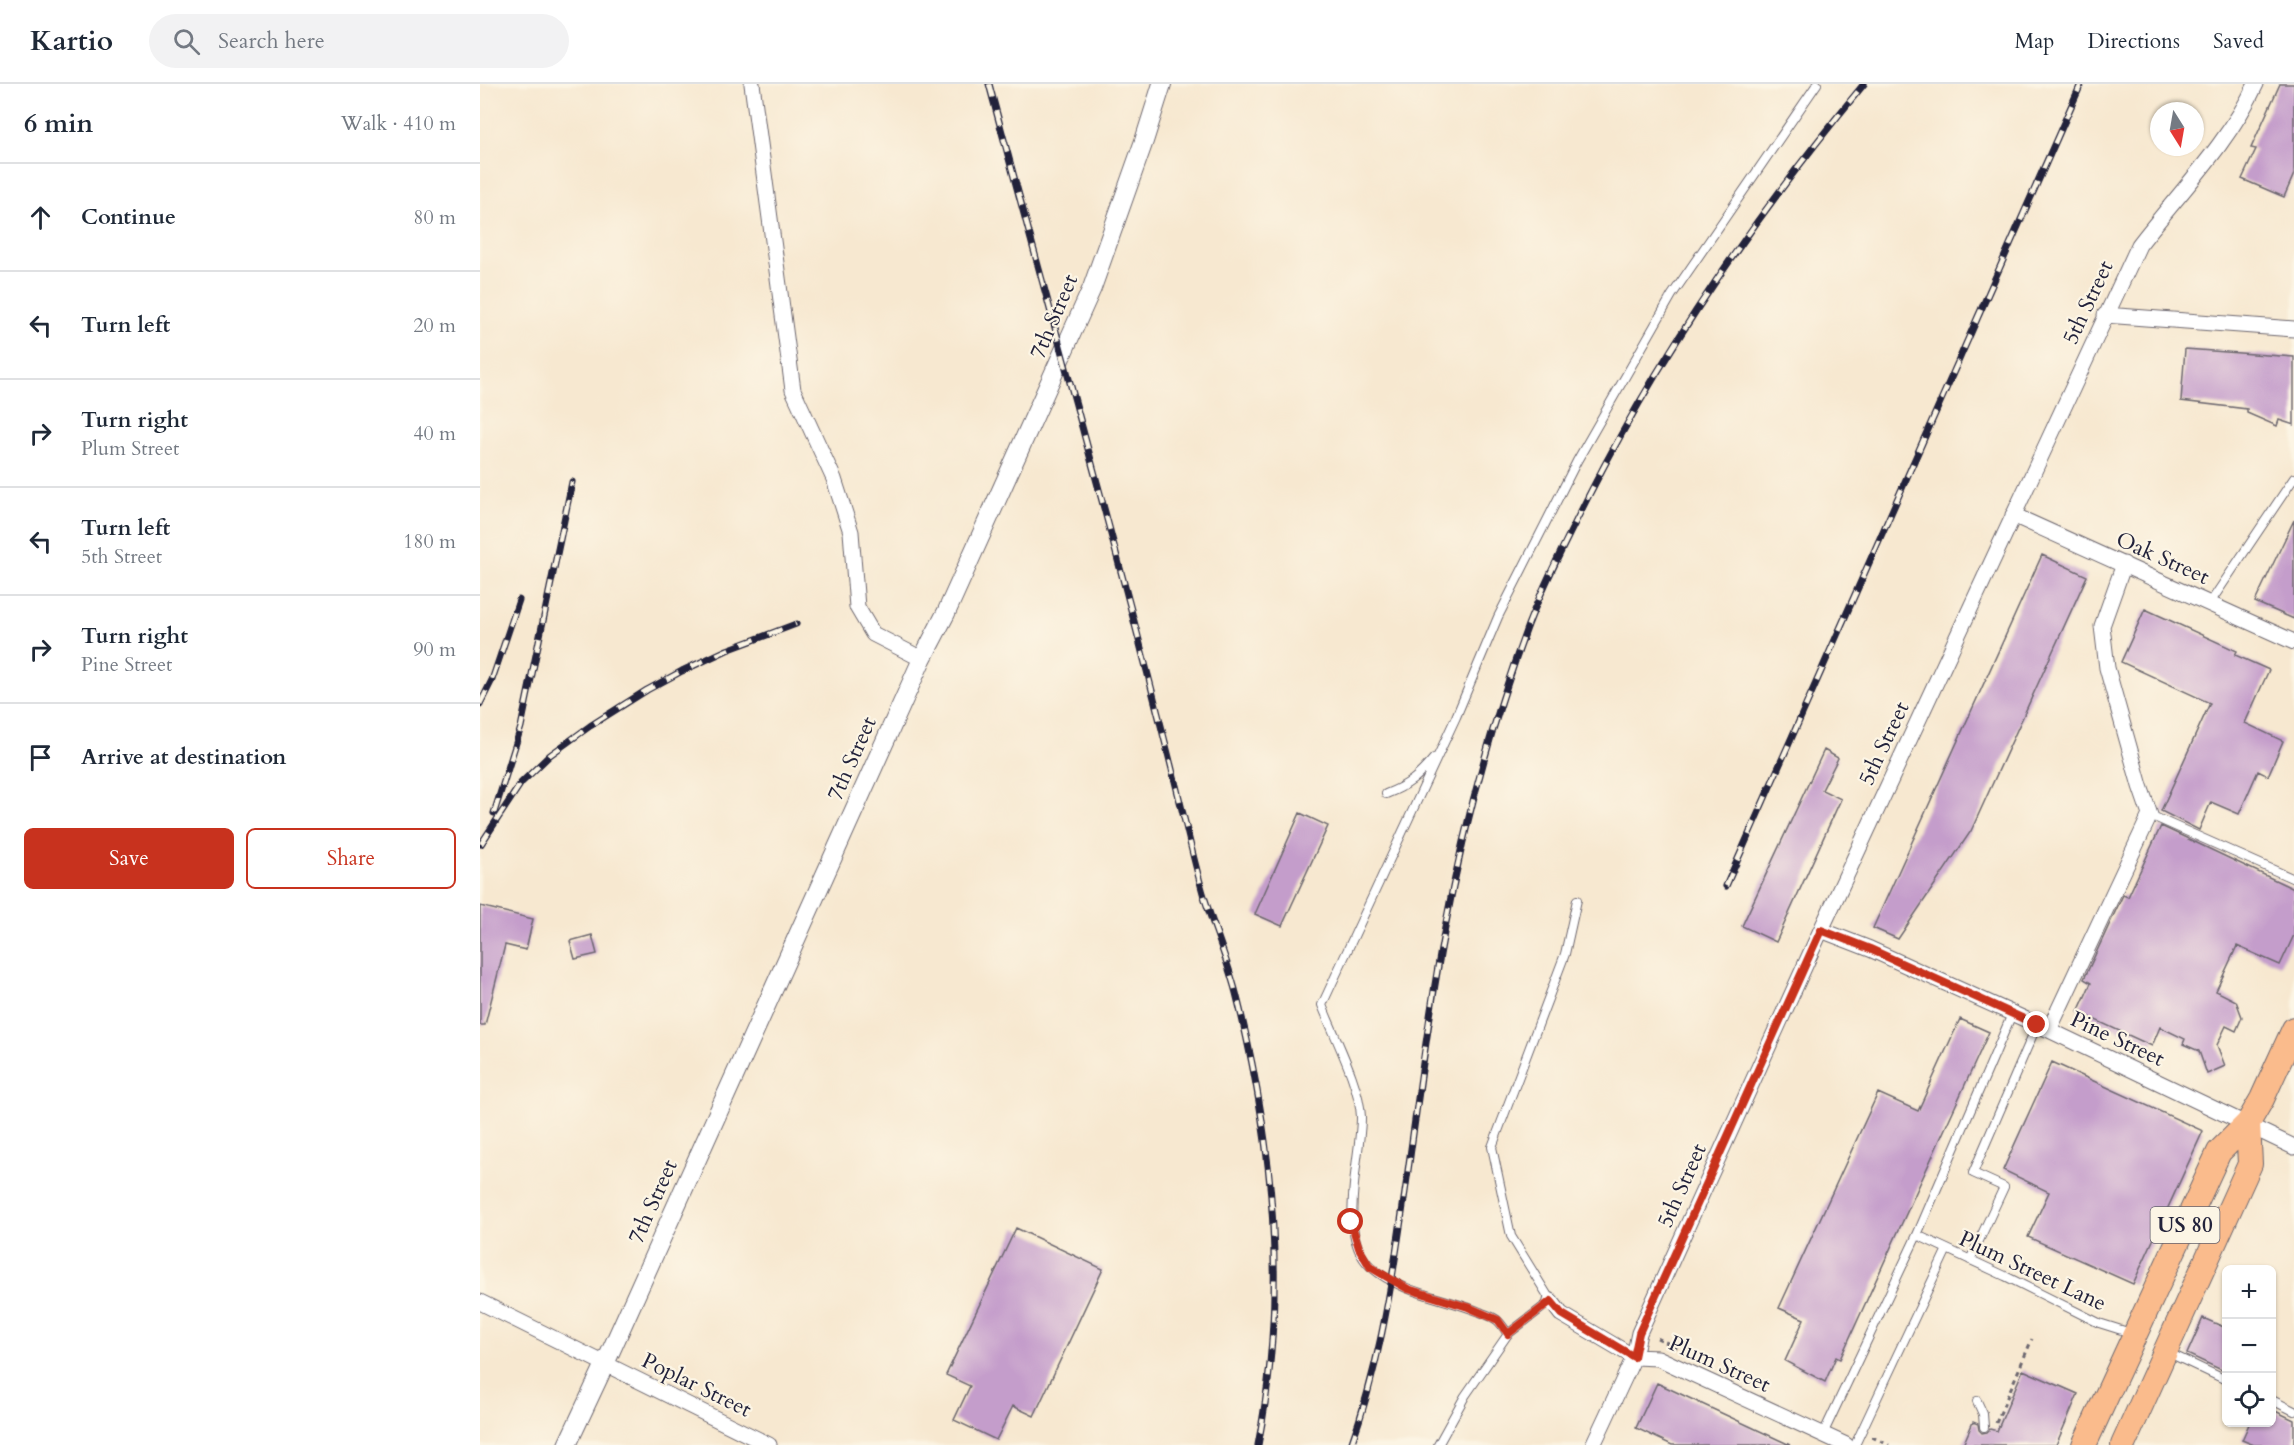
<!DOCTYPE html>
<html lang="en">
<head>
<meta charset="utf-8">
<style>
	body { margin:0; font-family:Cardo,serif; background:#f2f2f3; color:#1f2937 }
	.controls { position:absolute; right:18px; bottom:18px; display:grid; overflow:hidden; border-radius:9px; box-shadow:0 2px 4px #0004 }
	.controls button { width:54px; height:54px; display:grid; place-items:center; padding:0; border:0; border-bottom:2px solid #e0e1e3; background:#fff; color:#1f2937; font:30px sans-serif }
	.compass { position:absolute; left:1670px; top:18px; width:54px; height:54px; border-radius:50%; background:#fff; box-shadow:0 2px 4px #0004; rotate:169deg }
	.stop { position:absolute; width:18px; height:18px; margin:-14px; border:4px solid #c8321e; border-radius:50%; background:#fff }
	.stop.end { background:#c8321e; border-color:#fff; box-shadow:0 2px 6px #0008 }
	.list { margin:0; padding:0; list-style:none }
	h2 { display:flex; justify-content:space-between; align-items:center; height:78px; margin:0; padding:0 24px; font-size:26px }
	h2 small { font-size:20px; font-weight:400; color:#747a83 }
	.list li { display:grid; grid-template-columns:39px 1fr auto; gap:18px; align-items:center; box-sizing:border-box; height:108px; padding:0 24px; border-top:2px solid #e0e1e3 }
	.list b { display:block; font-size:22px; white-space:nowrap }
	.list p { margin:0; font-size:20px; white-space:nowrap; color:#747a83 }
	.list em { font-size:20px; font-style:normal; color:#747a83 }
	.actions { display:flex; gap:12px; padding:18px 24px }
	.actions a { flex:1; padding:14px 0; border:2px solid #c8321e; border-radius:9px; text-align:center; font-size:21px; color:#c8321e }
	.actions .main { background:#c8321e; color:#fff }
	.icon { flex:none; width:33px; height:33px; fill:none; stroke:currentColor; stroke-width:2; stroke-linecap:round; stroke-linejoin:round }
	.map { position:relative; flex:none; width:1814px; height:1361px; overflow:hidden }
	header { display:flex; align-items:center; gap:36px; box-sizing:border-box; height:84px; padding:0 30px; background:#fff; border-bottom:2px solid #e0e1e3 }
	header strong { font-size:28px }
	nav { display:flex; gap:33px; margin-inline-start:auto; font-size:21px }
	.search { width:420px; height:54px; background:#f2f2f3; display:flex; align-items:center; gap:15px; box-sizing:border-box; padding:0 21px; border-radius:33px; color:#747a83; font-size:22px }
	main { display:flex }
	aside { flex:1; background:#fff }
	.map>svg:first-child { display:block }
	.building { fill:#c49dcb }
	.lines { fill:none; stroke-linecap:round; stroke-linejoin:round }
	.service-casing { stroke:#6d676f; stroke-width:10 }
	.minor-casing { stroke:#6d676f; stroke-width:17 }
	.tertiary-casing { stroke:#6d676f; stroke-width:20 }
	.primary-casing { stroke:#6d676f; stroke-width:26 }
	.path { stroke:#6d676f; stroke-width:3; stroke-dasharray:4.5 4.5; stroke-linecap:butt }
	.service { stroke:#fff; stroke-width:8 }
	.minor { stroke:#fff; stroke-width:15 }
	.tertiary { stroke:#fff; stroke-width:18 }
	.primary { stroke:#fabb8c; stroke-width:24 }
	.rail-casing { stroke:#22223b; stroke-width:7 }
	.rail { stroke:#fcf5e5; stroke-width:4.5; stroke-dasharray:14; stroke-linecap:butt }
	.route { stroke:#c8321e; stroke-width:8 }
	.labels { text-anchor:middle; stroke-width:4.5; stroke-linejoin:round; paint-order:stroke }
	.shield { fill:#fcf5e5; stroke:#63616e; stroke-width:1.5 }
	.shield-label { font-size:21px; font-weight:bold; fill:#22223b }
	.street-label { font-size:22px; fill:#22223b; stroke:#fcf5e5 }
</style>
</head>
<body>
<header>
<strong>Kartio</strong>
<div class="search"><svg class="icon" aria-label="search" viewBox="0 0 24 24"><circle cx="10" cy="10" r="6"/><path d="M15 15l6 6"/></svg>Search here</div>
<nav><a>Map</a><a>Directions</a><a>Saved</a></nav>
</header>
<main>
<aside>
<h2>6 min<small>Walk · 410 m</small></h2>
<ul class="list">
<li><svg class="icon" aria-label="ahead" viewBox="0 0 24 24"><path d="M12 20V5M6 11l6-6 6 6"/></svg><div><b>Continue</b></div><em>80 m</em></li>
<li><svg class="icon" aria-label="left" viewBox="0 0 24 24"><path d="M17 20v-9H6M10 6l-5 5 5 5"/></svg><div><b>Turn left</b></div><em>20 m</em></li>
<li><svg class="icon" aria-label="right" viewBox="0 0 24 24"><path d="M7 20v-9h11M14 6l5 5-5 5"/></svg><div><b>Turn right</b><p>Plum Street</p></div><em>40 m</em></li>
<li><svg class="icon" aria-label="left" viewBox="0 0 24 24"><path d="M17 20v-9H6M10 6l-5 5 5 5"/></svg><div><b>Turn left</b><p>5th Street</p></div><em>180 m</em></li>
<li><svg class="icon" aria-label="right" viewBox="0 0 24 24"><path d="M7 20v-9h11M14 6l5 5-5 5"/></svg><div><b>Turn right</b><p>Pine Street</p></div><em>90 m</em></li>
<li><svg class="icon" aria-label="arrive" viewBox="0 0 24 24"><path d="M6 21V4h12l-3 4 3 4H6"/></svg><div><b>Arrive at destination</b></div></li>
</ul>
<div class="actions"><a class="main">Save</a><a>Share</a></div>
</aside>
<div class="map">
<svg width="1814" height="1361" viewBox="0 0 1814 1361">
	<rect width="100%" height="100%" fill="#fcf5e5"/>
	<filter id="ink" filterUnits="userSpaceOnUse"><feTurbulence type="fractalNoise" baseFrequency=".0167" numOctaves="2"/><feDisplacementMap in="SourceGraphic" scale="12" xChannelSelector="R" yChannelSelector="G"/><feConvolveMatrix kernelMatrix="1 2 1 2 8 2 1 2 1" color-interpolation-filters="sRGB"/></filter>
	<filter id="wash" filterUnits="userSpaceOnUse"><feTurbulence type="fractalNoise" baseFrequency=".008" numOctaves="4" result="noise"/><feDisplacementMap in="SourceGraphic" scale="24" xChannelSelector="R" yChannelSelector="G"/><feGaussianBlur stdDeviation="1.35" result="paint"/><feColorMatrix in="noise" values="0 0 0 0 0 0 0 0 0 0 0 0 0 0 0 0 0 1.4 0 .05"/><feComposite in="paint" operator="in"/></filter>
	<g filter="url(#wash)">
		<rect width="100%" height="100%" fill="#f7e8d0"/>
		<g id="blocks">
			<path class="building" d="M1800,0H1814V90L1804,113L1762,95L1776,65L1771,64Z
				M1705,265L1814,273V341L1799,336L1797,342L1767,329V325L1701,317Z
				M1814,436V535L1775,518Z
				M1562,471L1607,492L1491,747L1418,855L1393,844Z
				M1665,525L1757,567L1755,571L1789,586L1765,639L1803,657L1788,692L1778,687L1759,730L1731,718L1719,746L1681,727L1730,619L1641,578Z
				M1344,666L1358,674L1342,706L1361,715L1296,858L1262,842Z
				M820,729L848,742L802,842L775,830Z
				M1681,742L1814,805V851L1800,881L1757,862L1736,907L1756,917L1762,933L1756,947L1746,942L1737,961L1745,982L1727,990L1719,967L1703,960L1705,955L1680,943L1672,962L1598,928L1611,899L1604,895L1643,811L1648,813Z
				M0,822L53,835L46,866L25,861L5,941H0Z
				M112,851L117,870L95,875L90,857Z
				M1480,935L1509,948L1360,1275L1356,1273L1345,1298L1305,1277L1324,1235L1299,1224L1398,1009L1438,1027Z
				M1572,978L1723,1047L1653,1200L1548,1153L1569,1108L1523,1086Z
				M536,1144L623,1185L554,1332L533,1322L516,1356L474,1336L490,1302L466,1291Z
				M1723,1234L1746,1244V1288L1707,1270Z
				M1543,1286L1598,1310L1576,1361H1483L1493,1338L1498,1340L1499,1346L1502,1349L1507,1348L1510,1345L1517,1347Z
				M1177,1299L1310,1361H1192L1156,1344Z
				M1791,1325L1814,1336V1361H1774L1762,1356L1770,1338H1791Z"/>
		</g>
	</g>
	<g filter="url(#ink)">
		<use href="#blocks" fill-opacity="0" stroke="#6d676f" stroke-width="1.5"/>
		<g class="lines">
			<g class="service-casing">
				<path id="service" d="M1730,519L1814,394
					M906,710C929,701 938,693 954,674
					M1670,731L1814,795
					M1437,1151L1525,1192L1619,1239L1651,1249
					M1490,1176L1524,1103L1493,1089L1557,941
					M1028,1250C1025,1246 1021,1239 1017,1236C1012,1232 1006,1231 1000,1228C964,1213 922,1210 891,1183C856,1152 881,1075 881,1033C880,1001 854,952 842,921L976,633L1018,533L1097,377L1192,211L1337,0
					M1689,1269L1746,1296
					M1792,1316L1814,1327
					M1497,1317L1503,1330L1504,1343
					M1343,1350L1437,1151L1532,930
					M958,1361L985,1312L1028,1250L1071,1217L1031,1152L1012,1063L1085,870L1097,816
					M1375,1361L1467,1165"/>
			</g>
			<g class="minor-casing">
				<path id="minor" d="M272,0L313,306L354,395L371,448L377,523L393,550L442,575
					M1625,231L1814,245
					M1533,431L1814,558
					M1341,846L1390,865L1569,946L1814,1063
					M1569,946L1670,731L1660,702L1627,584L1622,542L1644,480
					M1071,1217L1081,1230L1154,1273L1178,1274L1366,1361
					M0,1218L289,1361
					M1113,1361L1154,1273L1159,1249L1341,846L1659,161C1698,110 1749,59 1776,0"/>
			</g>
			<g class="tertiary-casing">
				<path id="tertiary" d="M87,1361L125,1280L442,575L466,529L612,204L664,57L682,0"/>
			</g>
			<g class="primary-casing">
				<path id="primary" d="M1604,1361L1739,1068L1768,1039L1782,1015L1814,945
					M1643,1361L1770,1080L1768,1039"/>
			</g>
			<path class="path" d="M1177,1254L1200,1265
				M1516,1339L1552,1255
				M1392,1353L1409,1361"/>
			<use href="#service" class="service"/>
			<use href="#minor" class="minor"/>
			<use href="#tertiary" class="tertiary"/>
			<use href="#primary" class="primary"/>
			<g class="rail-casing">
				<path id="rail" d="M509,0C574,244 644,488 704,734C710,759 716,784 723,809C733,842 747,875 756,909C794,1059 808,1208 778,1361
					M0,620L12,596L39,516
					M14,729L41,643L92,398
					M1,760L41,699L70,671L110,642L167,606L202,587L247,566L316,540
					M1246,802L1601,0
					M871,1361C897,1289 910,1212 921,1136C935,1041 946,944 964,849C983,745 1011,641 1048,541C1065,497 1087,455 1108,413C1183,265 1278,128 1384,0"/>
			</g>
			<use href="#rail" class="rail"/>
		</g>
	</g>
	<g class="lines" filter="url(#ink)">
		<path class="route" d="M871,1138L879,1164L890,1183L928,1205L988,1223L1018,1236L1028,1250L1071,1217L1082,1230L1154,1273L1159,1249L1341,846L1390,865L1557,941"/>
	</g>
	<g class="labels">
		<rect class="shield" x="1670.5" y="1123" width="69" height="36" rx="4.5"/>
		<g class="shield-label">
			<text x="1705" y="1148">US 80</text>
		</g>
		<g class="street-label">
			<text transform="translate(1607 218) rotate(-65)" y="8">5th Street</text>
			<text transform="translate(573 232) rotate(-67)" y="8">7th Street</text>
			<text transform="translate(1683 473) rotate(24)" y="8">Oak Street</text>
			<text transform="translate(1403 659) rotate(-65)" y="8">5th Street</text>
			<text transform="translate(371 674) rotate(-66)" y="8">7th Street</text>
			<text transform="translate(1638 954) rotate(25)" y="8">Pine Street</text>
			<text transform="translate(1201 1101) rotate(-66)" y="8">5th Street</text>
			<text transform="translate(172 1117) rotate(-66)" y="8">7th Street</text>
			<text transform="translate(1553 1186) rotate(25)" y="8">Plum Street Lane</text>
			<text transform="translate(1240 1279) rotate(24)" y="8">Plum Street</text>
			<text transform="translate(217 1300) rotate(26)" y="8">Poplar Street</text>
		</g>
	</g>
</svg>
<div class="controls">
<button>+</button>
<button>−</button>
<button><svg class="icon" aria-label="locate" viewBox="0 0 24 24"><circle cx="12" cy="12" r="6"/><path d="M12 2v4M12 18v4M2 12h4M18 12h4"/></svg></button>
</div>
<svg class="compass" viewBox="-18 -18 36 36"><path d="M0-13l5 13h-10z" fill="#e53935"/><path d="M0 13l5-13h-10z" fill="#747a83"/></svg>
<div class="stop" style="left:871px;top:1138px"></div>
<div class="stop end" style="left:1557px;top:941px"></div>
</div>
</main>
</body>
</html>
